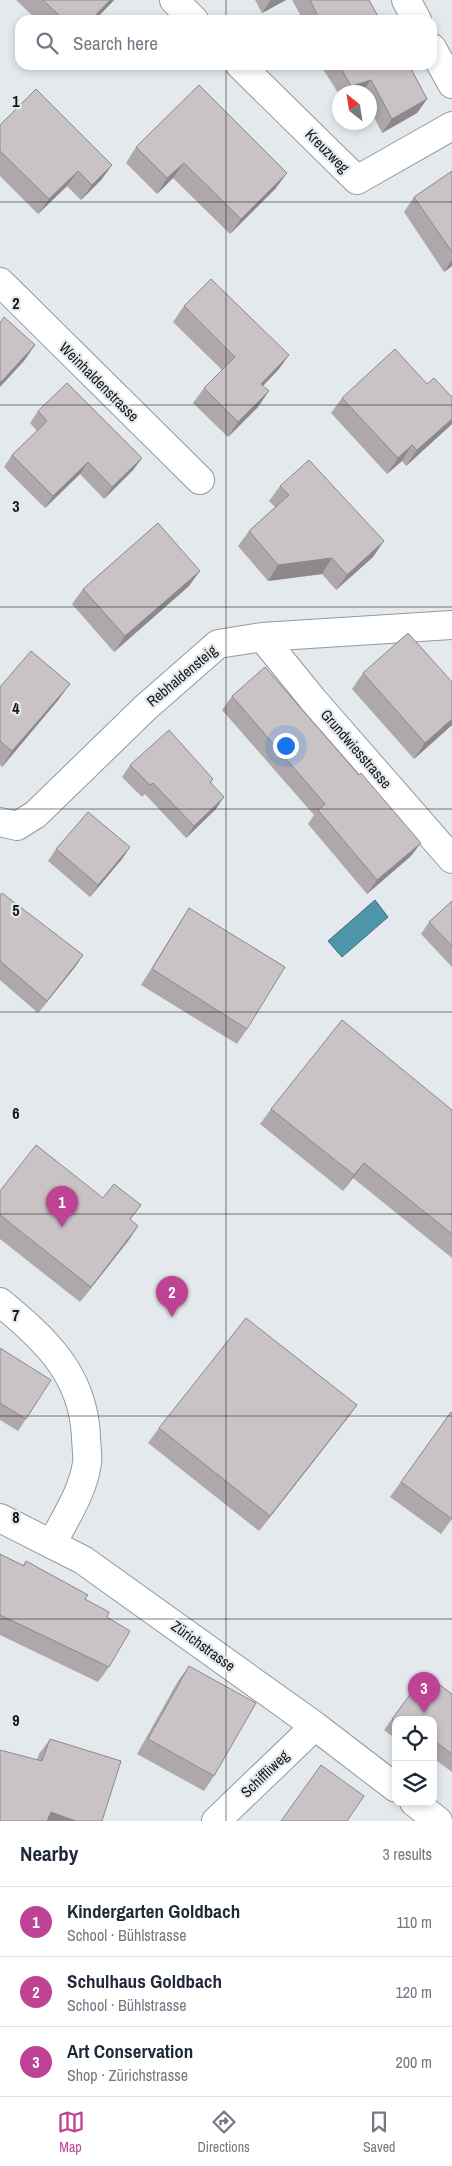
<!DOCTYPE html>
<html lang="en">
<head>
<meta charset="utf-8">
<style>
	body { margin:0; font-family:"Archivo Narrow",sans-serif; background:#f6f6f7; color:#1f2937 }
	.controls { position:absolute; right:15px; bottom:15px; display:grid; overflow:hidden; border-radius:10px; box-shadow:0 2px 8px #0003 }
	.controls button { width:45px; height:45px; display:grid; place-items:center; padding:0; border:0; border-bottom:1px solid #e0e1e3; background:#fff; color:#1f2937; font:25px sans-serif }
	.compass { position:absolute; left:332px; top:85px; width:45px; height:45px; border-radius:50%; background:#fff; box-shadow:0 2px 8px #0003; rotate:330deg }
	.you { position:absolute; left:285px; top:745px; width:18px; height:18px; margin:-12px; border:4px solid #fff; border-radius:50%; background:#1a73e8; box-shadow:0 0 0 8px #1a73e833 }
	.badge { display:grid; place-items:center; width:32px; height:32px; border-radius:50%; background:#be4395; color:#fff; font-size:16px; font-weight:700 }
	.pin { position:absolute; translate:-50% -41px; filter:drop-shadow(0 1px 2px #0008) }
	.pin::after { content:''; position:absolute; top:26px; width:18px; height:15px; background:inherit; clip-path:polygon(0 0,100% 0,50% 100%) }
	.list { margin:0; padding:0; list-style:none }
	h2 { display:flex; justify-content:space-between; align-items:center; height:65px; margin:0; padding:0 20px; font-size:21px }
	h2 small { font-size:16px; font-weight:400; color:#747a83 }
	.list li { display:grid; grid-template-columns:32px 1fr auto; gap:15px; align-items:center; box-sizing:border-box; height:70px; padding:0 20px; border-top:1px solid #e0e1e3 }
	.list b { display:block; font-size:19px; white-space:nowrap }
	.list p { margin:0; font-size:16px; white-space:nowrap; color:#747a83 }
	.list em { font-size:16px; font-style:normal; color:#747a83 }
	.icon { flex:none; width:28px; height:28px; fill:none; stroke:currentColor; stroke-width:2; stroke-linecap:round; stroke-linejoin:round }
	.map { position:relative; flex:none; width:452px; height:1821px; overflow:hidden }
	.search { position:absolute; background:#fff; box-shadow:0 2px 8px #0003; left:15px; right:15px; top:15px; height:55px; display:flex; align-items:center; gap:12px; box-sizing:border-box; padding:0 18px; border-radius:15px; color:#747a83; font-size:19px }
	.sheet { height:275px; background:#fff }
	nav { display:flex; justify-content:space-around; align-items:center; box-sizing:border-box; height:70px; border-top:1px solid #e0e1e3; background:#fff; font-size:14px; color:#747a83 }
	nav a { display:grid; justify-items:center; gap:2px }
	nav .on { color:#be4395 }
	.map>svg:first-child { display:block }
	.water { fill:#4e95aa; stroke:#3d707f }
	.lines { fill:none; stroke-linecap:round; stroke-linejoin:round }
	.minor-casing { stroke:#94999d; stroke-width:30 }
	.secondary-casing { stroke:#94999d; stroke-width:30 }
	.minor { stroke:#fff; stroke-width:28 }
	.secondary { stroke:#fff; stroke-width:28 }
	.wall { fill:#aea8aa }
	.shaded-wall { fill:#8d888b }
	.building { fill:#cac3c6; stroke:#8d888b }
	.grid { fill:none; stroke:#16181a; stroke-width:1; stroke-opacity:0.55 }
	.labels { text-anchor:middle; stroke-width:4.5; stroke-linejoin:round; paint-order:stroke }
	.street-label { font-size:15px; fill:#16181a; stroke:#e3e9ed }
	.grid-label { font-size:16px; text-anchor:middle; font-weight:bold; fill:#16181a; stroke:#e3e9ed; stroke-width:4.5; stroke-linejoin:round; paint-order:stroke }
</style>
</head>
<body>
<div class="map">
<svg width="452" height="1821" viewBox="0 0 452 1821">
	<rect width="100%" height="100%" fill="#e3e9ed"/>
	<path class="water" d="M375,900L388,917L342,957L328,941Z"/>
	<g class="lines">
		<g class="minor-casing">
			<path id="minor" d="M174,0L194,20
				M240,65L357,180L452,126
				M0,282L200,480
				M262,637L314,701L452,859
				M0,822L17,826L36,814L145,708L218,644L262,637L452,625
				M0,1302C45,1339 83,1374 86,1436C86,1445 88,1455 87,1463C83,1492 65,1518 52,1544
				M0,1518L83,1560L315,1726L396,1788
				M414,1802L438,1821
				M216,1821L315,1726"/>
		</g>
		<g class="secondary-casing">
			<path id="secondary" d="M406,0L417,20
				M432,48L452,84"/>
		</g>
		<use href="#minor" class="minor"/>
		<use href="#secondary" class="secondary"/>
	</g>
	<path class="wall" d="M16,0H114L95,20H37Z
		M255,0H286L262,13Z
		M292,0H369L380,20H303Z
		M326,65H409L427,99L417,113L382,133L370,109V92H340V96L323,69Z
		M0,125L112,165L101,180L81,200L67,186L38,214L0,176Z
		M136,147L276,188L230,234L173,178L157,194L126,163Z
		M452,171V266L444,272L404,212L414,197Z
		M184,306L289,355L278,370L263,386L258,407L228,437L193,403L204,388L222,370L173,322Z
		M427,384L452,397V424L406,466L402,461L387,474L331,413L342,398Z
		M38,411L142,458L133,470L104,499L80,474L45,508L4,467L12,455L37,431L30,423Z
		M280,486L373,557L336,590L322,574L268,581L238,546L249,531L275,507L269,501Z
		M189,586L114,652L72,604L83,589Z
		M363,673L452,725L414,759L352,689Z
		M0,687L59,699L2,767L0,765Z
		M232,696L411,856L367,894L308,824L314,815L222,710Z
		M130,765L213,779L211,783L216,809L186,838L145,794L142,797L122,777Z
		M130,847L122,859L90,897L48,861L56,849Z
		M0,895L83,955L75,967L38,1013L0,980Z
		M452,901V967L421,934L429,922Z
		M189,908L247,1029L237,1044L141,985L179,924Z
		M271,1109L452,1110V1258L353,1178L343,1191L260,1124Z
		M0,1191L103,1198L141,1205L130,1220L138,1226L128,1241L80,1302L0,1239Z
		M0,1348L26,1419L18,1431L0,1420Z
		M357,1405L346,1420L259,1531L148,1443L159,1428Z
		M451,1412L452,1519L441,1534L390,1497Z
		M0,1554L23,1565L26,1561L85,1599L107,1617L109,1667L98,1682L0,1635Z
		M189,1666L214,1776L204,1791L137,1754L178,1681Z
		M452,1694V1772L433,1758V1720H396V1739L384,1730L392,1719Z
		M50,1739L102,1821L37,1759L39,1754Z"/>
	<path class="shaded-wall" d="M110,0H114L95,20H91Z
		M271,0H286L262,13Z
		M371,80L362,92H347L351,86Z
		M427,99L417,113L382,133L392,119Z
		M184,163L173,178L157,194L167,178Z
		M112,165L101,180L81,200L92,185Z
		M78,171L67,186L38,214L49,199Z
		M287,173L276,188L230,234L241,219Z
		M452,260V266L444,272Z
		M35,345L24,361L0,387V383Z
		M289,355L278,370L250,399L261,384Z
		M269,391L258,407L228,437L238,422Z
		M452,419V424L406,466L417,450Z
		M412,445L402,461L387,474L398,458Z
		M142,458L133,470L104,499L112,487Z
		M88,462L80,474L45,508L53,496Z
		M384,541L373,557L336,590L347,575Z
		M332,558L322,574L268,581L278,565Z
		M200,571L189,586L114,652L125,636Z
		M70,684L59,699L2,767L12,751Z
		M452,719V725L414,759L425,743Z
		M224,797L216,809L186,838L194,826Z
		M421,843L411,856L367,894L377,880Z
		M130,847L122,859L90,897L98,885Z
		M83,955L75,967L38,1013L47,1001Z
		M364,1163L353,1178L343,1191L354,1175Z
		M138,1226L128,1241L80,1302L91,1287Z
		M357,1405L346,1420L259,1531L270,1516Z
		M51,1812L76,1821H45Z"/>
	<path class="building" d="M43,0H110L91,20H64Z
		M310,0H369L380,20H320Z
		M339,65H409L427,99L392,119L371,80L351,86Z
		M199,85L287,173L241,219L184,163L167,178L136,147Z
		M36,89L112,165L92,185L78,171L49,199L0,151V125Z
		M452,171V252L414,197Z
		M211,279L289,355L261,384L269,391L238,422L204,388L235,357L184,306Z
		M4,317L35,345L0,383V323Z
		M395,349L427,384L434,378L452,397V419L417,450L412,445L398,458L342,398Z
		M67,383L142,458L112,487L88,462L53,496L12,455L47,421L38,411Z
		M309,460L384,541L347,575L332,558L278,565L249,531L289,495L280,486Z
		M158,523L200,571L125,636L83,589Z
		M408,633L452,682V719L425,743L363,673Z
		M31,651L70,684L12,751L0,741V687Z
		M265,667L359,775L361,773L421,843L377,880L318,810L325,804L232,696Z
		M169,730L213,779L210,782L224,797L194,826L153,783L150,785L130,765Z
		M88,812L130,847L98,885L56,849Z
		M2,893L83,955L47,1001L0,961V895Z
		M452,901V946L429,922Z
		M189,908L285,967L247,1029L152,969Z
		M342,1020L452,1110V1234L364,1163L354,1175L271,1109Z
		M36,1145L103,1198L114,1184L141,1205L130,1219L138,1226L91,1287L0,1215V1191Z
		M246,1318L357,1405L270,1516L159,1428Z
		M0,1348L51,1380L26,1419L0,1403Z
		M451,1412L452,1413V1519L401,1482Z
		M0,1554L24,1566L26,1561L88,1595L85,1599L109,1612L107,1617L130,1631L109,1667L0,1615Z
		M189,1666L256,1703L214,1776L148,1739Z
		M425,1674L452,1694V1754L433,1740V1720H396V1721L392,1719Z
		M50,1739L121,1761L102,1821H76L51,1812L47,1821H0V1750L42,1761Z
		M321,1765L364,1796L347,1821H281Z"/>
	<path class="grid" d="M226,0V20M226,65V1821M0,202H452M0,405H452M0,607H452M0,809H452M0,1012H452M0,1214H452M0,1416H452M0,1619H452"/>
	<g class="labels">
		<g class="street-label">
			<text transform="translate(327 151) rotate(45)" y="5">Kreuzweg</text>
			<text transform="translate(99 382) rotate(45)" y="5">Weinhaldenstrasse</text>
			<text transform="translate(182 676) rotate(-40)" y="5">Rebhaldensteig</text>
			<text transform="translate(356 749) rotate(49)" y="5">Grundwiesstrasse</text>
			<text transform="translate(203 1646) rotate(36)" y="5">Zürichstrasse</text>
			<text transform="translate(265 1774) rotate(-44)" y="5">Schiffliweg</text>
		</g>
	</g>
	<g class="grid-label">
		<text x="16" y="107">1</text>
		<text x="16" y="309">2</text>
		<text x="16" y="512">3</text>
		<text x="16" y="714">4</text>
		<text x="16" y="916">5</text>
		<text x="16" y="1119">6</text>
		<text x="16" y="1321">7</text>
		<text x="16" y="1523">8</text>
		<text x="16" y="1726">9</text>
	</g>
</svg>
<div class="controls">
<button><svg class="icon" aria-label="locate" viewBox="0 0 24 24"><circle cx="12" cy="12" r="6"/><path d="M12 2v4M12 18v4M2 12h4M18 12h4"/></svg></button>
<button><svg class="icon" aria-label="layers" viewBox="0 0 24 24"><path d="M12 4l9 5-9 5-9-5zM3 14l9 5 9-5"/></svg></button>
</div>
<svg class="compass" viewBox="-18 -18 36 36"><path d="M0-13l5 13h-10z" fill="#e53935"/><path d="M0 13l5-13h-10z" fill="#747a83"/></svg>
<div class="you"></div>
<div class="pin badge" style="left:62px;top:1227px">1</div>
<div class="pin badge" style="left:172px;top:1317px">2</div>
<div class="pin badge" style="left:424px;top:1713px">3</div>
<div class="search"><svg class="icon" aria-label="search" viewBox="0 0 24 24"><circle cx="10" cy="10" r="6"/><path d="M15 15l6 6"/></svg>Search here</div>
</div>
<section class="sheet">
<h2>Nearby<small>3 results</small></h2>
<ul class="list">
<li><span class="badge">1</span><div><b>Kindergarten Goldbach</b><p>School · Bühlstrasse</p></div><em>110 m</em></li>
<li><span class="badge">2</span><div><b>Schulhaus Goldbach</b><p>School · Bühlstrasse</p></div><em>120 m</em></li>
<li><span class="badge">3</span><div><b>Art Conservation</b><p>Shop · Zürichstrasse</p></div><em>200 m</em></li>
</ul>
</section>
<nav>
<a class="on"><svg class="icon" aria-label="map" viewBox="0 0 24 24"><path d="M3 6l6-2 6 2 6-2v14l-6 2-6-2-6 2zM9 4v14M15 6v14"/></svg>Map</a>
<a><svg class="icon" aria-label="directions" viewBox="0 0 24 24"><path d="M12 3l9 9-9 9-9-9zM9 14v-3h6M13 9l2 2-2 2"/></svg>Directions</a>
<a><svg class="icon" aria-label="saved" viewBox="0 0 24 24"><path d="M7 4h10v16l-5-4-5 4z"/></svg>Saved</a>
</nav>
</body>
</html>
